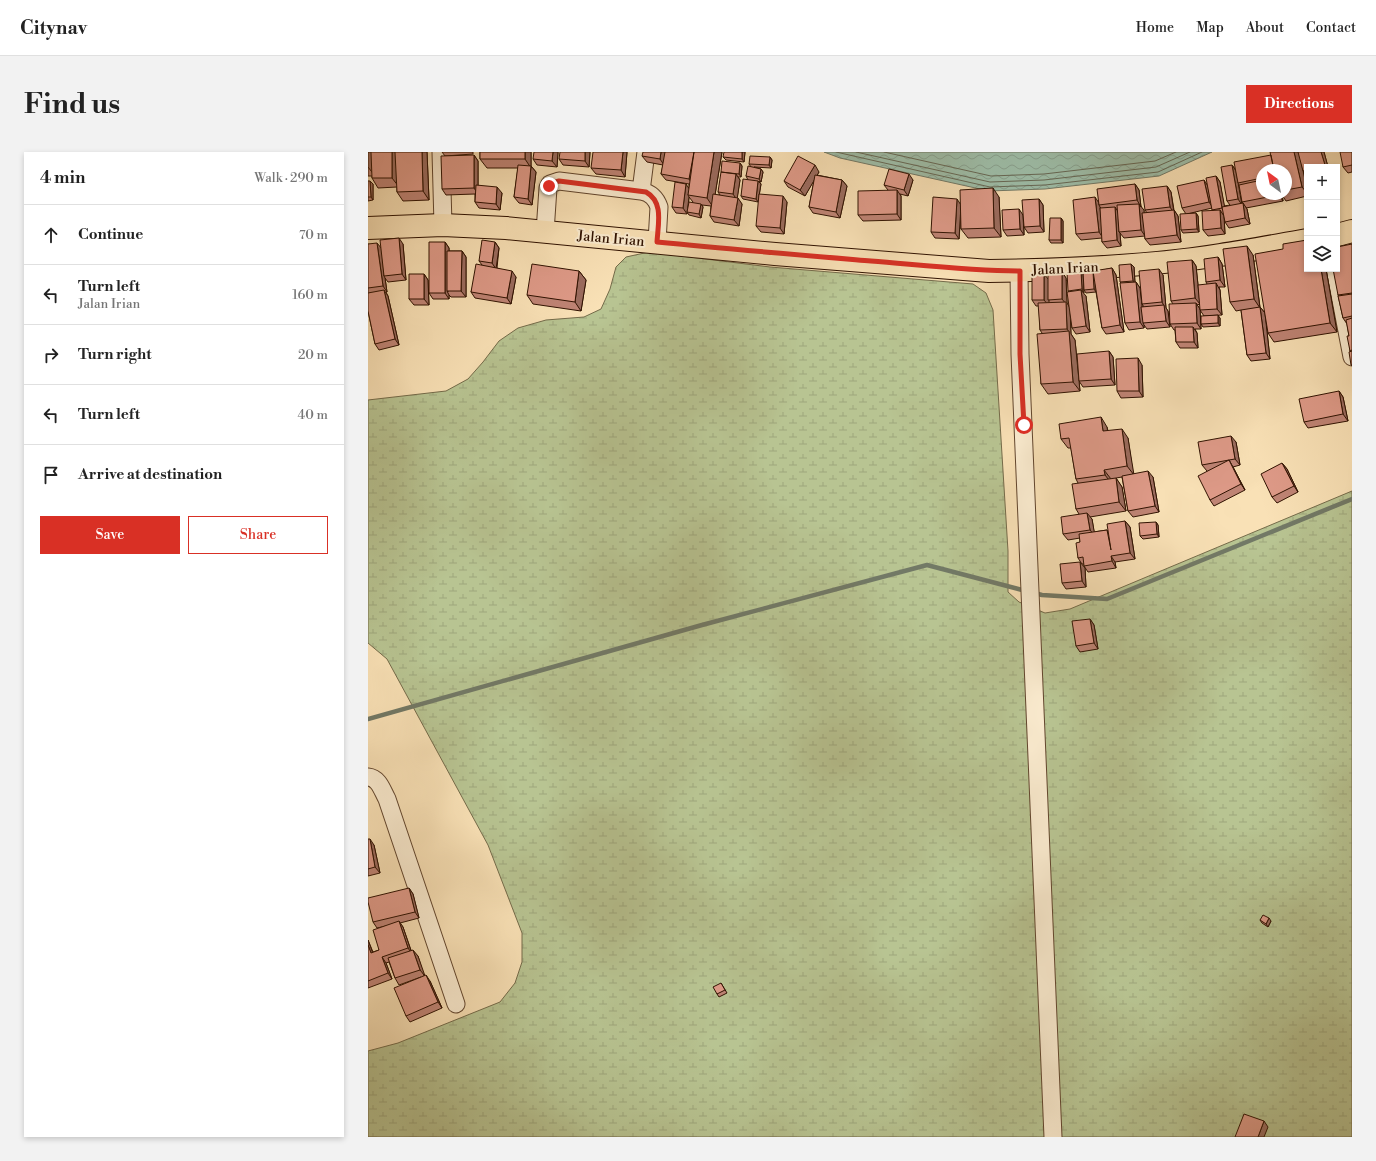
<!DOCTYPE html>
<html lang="en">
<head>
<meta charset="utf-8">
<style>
	body { margin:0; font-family:"Libre Bodoni",serif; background:#f2f2f2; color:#222 }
	.controls { position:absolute; right:12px; top:12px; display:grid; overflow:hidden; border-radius:0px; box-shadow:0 2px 6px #0003 }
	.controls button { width:36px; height:36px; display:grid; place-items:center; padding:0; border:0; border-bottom:1px solid #e0e0e0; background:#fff; color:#222; font:20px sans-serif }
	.compass { position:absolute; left:888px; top:12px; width:36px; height:36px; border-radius:50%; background:#fff; box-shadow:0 2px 6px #0003; rotate:327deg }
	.stop { position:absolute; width:12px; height:12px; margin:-9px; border:3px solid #d93025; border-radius:50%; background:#fff }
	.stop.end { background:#d93025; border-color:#fff; box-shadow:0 1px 4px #0008 }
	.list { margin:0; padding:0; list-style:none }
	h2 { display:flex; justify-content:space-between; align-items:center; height:52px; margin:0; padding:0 16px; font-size:17px }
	h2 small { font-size:13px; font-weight:400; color:#767676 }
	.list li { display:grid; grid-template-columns:26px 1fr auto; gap:12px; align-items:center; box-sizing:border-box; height:60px; padding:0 16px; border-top:1px solid #e0e0e0 }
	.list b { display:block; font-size:15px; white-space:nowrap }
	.list p { margin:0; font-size:13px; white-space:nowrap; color:#767676 }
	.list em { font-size:13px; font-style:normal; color:#767676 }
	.actions { display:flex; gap:8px; padding:12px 16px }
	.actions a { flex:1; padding:9px 0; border:1px solid #d93025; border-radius:0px; text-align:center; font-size:14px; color:#d93025 }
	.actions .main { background:#d93025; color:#fff }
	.icon { flex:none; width:22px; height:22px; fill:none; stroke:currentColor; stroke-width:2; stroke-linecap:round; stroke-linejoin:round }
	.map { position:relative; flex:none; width:984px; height:985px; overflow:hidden; border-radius:0px }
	header { display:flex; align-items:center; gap:24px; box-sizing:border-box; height:56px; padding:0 20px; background:#fff; border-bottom:1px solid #e0e0e0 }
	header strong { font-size:19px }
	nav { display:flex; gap:22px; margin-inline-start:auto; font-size:14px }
	.intro { display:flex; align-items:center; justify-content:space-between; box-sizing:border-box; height:96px; padding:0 24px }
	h1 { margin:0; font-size:28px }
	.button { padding:10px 18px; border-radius:0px; background:#d93025; color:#fff; font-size:14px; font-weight:700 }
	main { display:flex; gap:24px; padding:0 24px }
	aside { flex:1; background:#fff; border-radius:0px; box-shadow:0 2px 6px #0003 }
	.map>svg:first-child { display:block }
	.wetland { fill:url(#wetland-marsh); stroke:#746b4a }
	.water { fill:url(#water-waves); stroke:#727966 }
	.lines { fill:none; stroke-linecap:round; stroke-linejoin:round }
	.shore { stroke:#676855; stroke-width:1 }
	.stream { stroke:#727966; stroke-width:4.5 }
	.minor-casing { stroke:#62462e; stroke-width:19 }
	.major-casing { stroke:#301201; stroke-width:24 }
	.minor { stroke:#fbecd0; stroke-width:17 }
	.major { stroke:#f9e1b6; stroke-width:22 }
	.wall { fill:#bf8475; stroke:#301201; fill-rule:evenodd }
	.shaded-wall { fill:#9b6c5f; stroke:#301201 }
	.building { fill:#de9a88; stroke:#301201 }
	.route { stroke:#d93025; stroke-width:5 }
	.labels { text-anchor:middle; stroke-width:4; stroke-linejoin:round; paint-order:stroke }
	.street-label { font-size:14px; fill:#301201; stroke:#fbecd0 }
</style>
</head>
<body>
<header>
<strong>Citynav</strong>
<nav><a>Home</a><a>Map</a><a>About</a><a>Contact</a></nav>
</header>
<div class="intro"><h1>Find us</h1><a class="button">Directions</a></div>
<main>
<aside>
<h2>4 min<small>Walk · 290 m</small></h2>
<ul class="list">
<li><svg class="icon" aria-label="ahead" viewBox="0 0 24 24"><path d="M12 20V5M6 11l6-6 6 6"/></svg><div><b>Continue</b></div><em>70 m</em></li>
<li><svg class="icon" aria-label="left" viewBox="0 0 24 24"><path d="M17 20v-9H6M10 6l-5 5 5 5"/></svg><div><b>Turn left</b><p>Jalan Irian</p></div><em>160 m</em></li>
<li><svg class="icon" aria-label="right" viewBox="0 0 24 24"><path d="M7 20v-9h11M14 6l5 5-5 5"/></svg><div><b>Turn right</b></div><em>20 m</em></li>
<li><svg class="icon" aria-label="left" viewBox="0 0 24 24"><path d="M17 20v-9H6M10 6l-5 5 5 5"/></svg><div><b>Turn left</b></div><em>40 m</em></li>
<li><svg class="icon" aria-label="arrive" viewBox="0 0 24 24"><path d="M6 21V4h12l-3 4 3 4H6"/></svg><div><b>Arrive at destination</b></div></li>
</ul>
<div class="actions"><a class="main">Save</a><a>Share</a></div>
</aside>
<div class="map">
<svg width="984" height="985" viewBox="0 0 984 985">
	<defs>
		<pattern id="wetland-marsh" width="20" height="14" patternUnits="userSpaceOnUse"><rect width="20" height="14" fill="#b8c492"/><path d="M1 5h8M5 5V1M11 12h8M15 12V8" fill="none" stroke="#9ea77c"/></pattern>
		<pattern id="water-waves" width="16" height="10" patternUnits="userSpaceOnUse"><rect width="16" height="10" fill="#9ebea9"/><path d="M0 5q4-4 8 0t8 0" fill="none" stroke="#88a290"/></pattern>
	</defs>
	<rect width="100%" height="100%" fill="#f9e1b6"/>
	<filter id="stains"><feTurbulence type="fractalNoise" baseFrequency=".005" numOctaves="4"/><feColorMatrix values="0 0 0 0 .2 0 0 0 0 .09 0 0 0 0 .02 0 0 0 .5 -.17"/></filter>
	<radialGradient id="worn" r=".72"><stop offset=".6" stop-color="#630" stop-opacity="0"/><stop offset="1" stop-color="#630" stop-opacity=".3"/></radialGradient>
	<path class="wetland" d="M281,100L402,115L605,132L618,141L625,158L640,399V440L651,450L677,461L702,457L984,339V985H0V899L30,891L132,850L147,831L154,810V781L120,693L19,507L0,491V248L78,239L100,227L115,210L131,189L150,176L178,168L216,165L233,157L242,137L248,115L258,105Z"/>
	<path class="water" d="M456,0H844L791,24L677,37L621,39L472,6Z"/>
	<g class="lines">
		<path class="shore" d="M468,0L622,35L677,33L790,20L834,0
			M488,0L622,30L676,28L788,15L822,0
			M516,0L623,24L676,22L787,9L808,0"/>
		<path class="stream" d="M666,441L674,443L739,447L984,347
			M0,567L334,473L559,413L658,439"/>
		<g class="minor-casing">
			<path id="minor" d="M73,0L75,73
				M273,39L278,0
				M177,80L180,36L182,32L191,29L273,39C283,41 288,46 291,55L289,90
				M967,117L984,205
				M651,119L652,202L685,985
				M0,625C11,626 14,638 19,647L88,852"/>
		</g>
		<g class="major-casing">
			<path id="major" d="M0,76L75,73L138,76L407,102L621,119C698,118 776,115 852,103C881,99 910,93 939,88
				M969,83L984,79"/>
		</g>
		<use href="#minor" class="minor"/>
		<use href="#major" class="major"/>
	</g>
	<path class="wall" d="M0,0H59L61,48L35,49L29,40V35L10,36L4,26V24H0Z
		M74,0H105V2L77,4Z
		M112,0H163V14L168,20L164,53L151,51L146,45L150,16H119L112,7Z
		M190,0L189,15L169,13L165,7Z
		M222,0L221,15L195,13L191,7Z
		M259,0L257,25L228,22L223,16Z
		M354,0L347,43H352L350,40L372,11L374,14L373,25H370L372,28L369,46L374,52L371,74L346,70L342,64L343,54L334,53L335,55L333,66L321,63L319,60V62L308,61L304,55L321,35V32L298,28L293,22L295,13L279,10L274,4ZM321,45L325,50L320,59Z
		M377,0L376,10L358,8L355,5Z
		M956,0L960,15H939V25L935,19L939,37V44L918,49L914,43L915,49L878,56L874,50L873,47L874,51L879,57L882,72L861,76L857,70L856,62L855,63L856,64L857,82L840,84L835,78L845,59L844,56L819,62L828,61L830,64L831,80L815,81L813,78L818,62L814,56L840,34L848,24L852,30L856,54L862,53L859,49L864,13L868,18ZM894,18H918V42H894Z
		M984,0V20L980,21L975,15Z
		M106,3L110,9V34L134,41L132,58L111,56L107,50V42L78,43L74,37Z
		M402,5L404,8L403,16L386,15L393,17L395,20L393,30L391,29L393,32L390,50L375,47L373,44L380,28L378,24L383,15L381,12Z
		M451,20L449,23L474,28L479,34L472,66L445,61L441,55L446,28L437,44L420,35L416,29Z
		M545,28L540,44L532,42L533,44V68L495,69L490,63L520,38L516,33Z
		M0,29L5,32V48L0,49Z
		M767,32L771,38L773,55L776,58V61H779L777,58L799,34L803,40L806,58L810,64L813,90L782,93L777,87V84L756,86L752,81L753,94L739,96L734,90V86L713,88L708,82L730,50ZM732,55L733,56V67Z
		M631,45L633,85L600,86L593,77V62L591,87L567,86L563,80L592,52Z
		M671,47L675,53L676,80L660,81L656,75V83L639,84L635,78L655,62Z
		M419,50L416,82L393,80L388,74Z
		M693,66L695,69V91H683L681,88Z
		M77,90L81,96V99H94L98,105V145H83L81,143V147H65L61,141Z
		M127,90L131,96L129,116L148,125L143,152L107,146L103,140L114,113L111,109Z
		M0,92L13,96L35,92L38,128L20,130L17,126L19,140H18L20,144L31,193L11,198L7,192L0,159Z
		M984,92V214L982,200V199L981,184L979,172L975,166L970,143Z
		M885,103L892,155L897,161L902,207L883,209L879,203L873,158L868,159L862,150Z
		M850,105L854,112L857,135H851L852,138L854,163L836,164L832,158L833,177H827L829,181L830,196H812L808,190L807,178H806L802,172L805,152L803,149L824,108L828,114L832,152L829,153L832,157L839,132L838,130Z
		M766,115L767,130H768L772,136L774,155H776L774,152L795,123L798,156L800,159L802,175L779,177L776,173V176L761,178L757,171L753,131L752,130Z
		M744,116L748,123L756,180L738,182L734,176L728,140L718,141L716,138L726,120Z
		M939,117H958L969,180L906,190L900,181Z
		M211,119L218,128L213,159L165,152L159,143Z
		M713,119L715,122V141L718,144L722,180L708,182L704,176L702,164L703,182L707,188L712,239L680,242L673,232L674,181L672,178L671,154H668L664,148L680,127L694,120L698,126L699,151L701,155V140L700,139Z
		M56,122L60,128L61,153H46L41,147Z
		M852,166V174L835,175L833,172Z
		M741,199L745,205L747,233L715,235L711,229Z
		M774,213L775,245L753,246L749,239Z
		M971,239L975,245L980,269L940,276L936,270Z
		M739,275L740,279L760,286L765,322L785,325L791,360L765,365L760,359L754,325L748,326L754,335L758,359L722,365L724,367L726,380L739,378L740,380L757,369L762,375L767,407L747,410L748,416L720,420L716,414V412H714L710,406L712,390V386L700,388L695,382L711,362L708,357L710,331L708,327L703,296H700L693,287Z
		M868,290L872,313L865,315L877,338L846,354L842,348L839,319L834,313Z
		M914,311L919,317L930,340L909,351L904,345Z
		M788,370L790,373L791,385L775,387L772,384Z
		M717,416L718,435L698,437L694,431Z
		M722,467L726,473L730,497L712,500L708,494Z
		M0,687L6,693L12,721L0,724Z
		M41,736L45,742L51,766L32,771L35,775L43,798L50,804L56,824L62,829L74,856L42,870L38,864L53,825L31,833L27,826L21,810L18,811L24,827L0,836V788L5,800L11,798L18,774L9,776L5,770Z
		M892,768L903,769L900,775L894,771Z
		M353,831L359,841L351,845L349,842Z"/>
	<path class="shaded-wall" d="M0,0H6L7,24L0,15Z
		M24,0H30L31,35L24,26Z
		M54,0H59L61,48L55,39Z
		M157,0H163V16L157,7Z
		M185,0H190L189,15L184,9Z
		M217,0H222L221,15L217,9Z
		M255,0H259L257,25L253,18Z
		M293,0H299L296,13L292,7Z
		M326,0L325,33L321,27Z
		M346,0H354L345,55L339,46Z
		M374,0H377L376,10L374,7Z
		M926,0H931L939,37V41L934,35Z
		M953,0H956L960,15H958L957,13Z
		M106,3L110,9V42L106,36Z
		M402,5L404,8L403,16L401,13Z
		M372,11L374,14L373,25L371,22Z
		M447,13L451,20L437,44L432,38Z
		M864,13L868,19L874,53L870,47Z
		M163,14L168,20L164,53L160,47Z
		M393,17L395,20L393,30L391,27Z
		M368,22L372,28L369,48L365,42Z
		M541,22L545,28L540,44L536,38Z
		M848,24L852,30L858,62L854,56Z
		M474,28L479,34L472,66L468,60Z
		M836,28L840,34L845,56L841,50Z
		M2,29L5,32V48L3,45Z
		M390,29L393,32L390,50L388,47Z
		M318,32L322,38L320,43L321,45L319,62L315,56Z
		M767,32L771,38L773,55L769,48Z
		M799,34L803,40L806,61L802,55Z
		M129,35L134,41L132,58L128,52Z
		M625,36L631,45L633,85L626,76Z
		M529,38L533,44V68L529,62Z
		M910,42H913L914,43L915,49Z
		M415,44L419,50L416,82L412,76Z
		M727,45L731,51V53L732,55L735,86L731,80Z
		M370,46L374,52L371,74L366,68Z
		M589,47L593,53L591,87L587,81Z
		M671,47L675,53L676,80L672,74Z
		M875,51L879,57L882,72L877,66Z
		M333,52L335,55L333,66L331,62Z
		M771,52L776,58L777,84L773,78Z
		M747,55L751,61V80L752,81L753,94L749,88Z
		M651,57L655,63L656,83L652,77Z
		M806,58L810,64L813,90L809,83Z
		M852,58L856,64L857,82L853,76Z
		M828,61L830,64L831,80L829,77Z
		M693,66L695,69V91L693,88Z
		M31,86L35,92L38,128L34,122Z
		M77,90L81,96V139H79L81,143V147L77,141Z
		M127,90L131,96L128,117L124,111Z
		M9,91L14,97L16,124L17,126L19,140L15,134Z
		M879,94L885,103L892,156L886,147Z
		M94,99L98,105V145L93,139Z
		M850,105L854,112L857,135L852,128Z
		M824,108L828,114L832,152L827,146Z
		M763,112L766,115L767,132L765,129Z
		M744,116L748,123L756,180L752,173Z
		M791,117L795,123L798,156L800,159L802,175L798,169L796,154L794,150Z
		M953,117H958L969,180L962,171Z
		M144,119L148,125L143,152L139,146Z
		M211,119L218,128L213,159L207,150Z
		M713,119L715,122L716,141L714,137Z
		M725,119L727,122L728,140L726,137Z
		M694,120L698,126L699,151L702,156L703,182L707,188L712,239L705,230L701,180L699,177L698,152L694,147Z
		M56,122L60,128L61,153L56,147Z
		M676,122L681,128V154L676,148Z
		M768,130L772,136L776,171H775L776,173V176L772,170Z
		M848,131L852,138L854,163L849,157Z
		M16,138L20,144L31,193L27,187Z
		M713,138L718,144L722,180L718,174Z
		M828,151L832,157L833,177L829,171Z
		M892,155L897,161L902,207L898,201Z
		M850,163L852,166V174L850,171Z
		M825,175L829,181L830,196L826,190Z
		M741,199L745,205L747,233L743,227Z
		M770,206L774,213L775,245L771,239Z
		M971,239L975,245L980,269L975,262Z
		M733,265L739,275L741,289L735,279Z
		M754,277L760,286L766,323L759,314Z
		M863,284L868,290L872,313L867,307Z
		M861,308L865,315L877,338L873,332Z
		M914,311L919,317L930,340L926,334Z
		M736,318L743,327L744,332L737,323Z
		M780,319L785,325L791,360L787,354Z
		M748,326L754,335L758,359L751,350Z
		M719,361L724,367L727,384L722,378Z
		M757,369L762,375L767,407L762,401Z
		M788,370L790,373L791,385L789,382Z
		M743,404L747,410L748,416L744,409Z
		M712,410L717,416L718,435L714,429Z
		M722,467L726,473L730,497L726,491Z
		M2,687L6,693L12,721L7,715Z
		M41,736L45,742L51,766L47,760Z
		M901,766L903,769L900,775L898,772Z
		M31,769L35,775L44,802L40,796Z
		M0,788L7,807L3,801L0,793Z
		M45,798L50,804L57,824L52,818Z
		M14,805L18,811L24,827L20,821Z
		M58,823L62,829L74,856L70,850Z
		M896,969L900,975L896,985H890Z"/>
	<path class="building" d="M3,0H24V26H4Z
		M27,0H54L55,39L29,40Z
		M112,0H157V7H112Z
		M166,0H185L184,9L165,7Z
		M192,0H217V9L191,7Z
		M225,0H255L253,18L223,16Z
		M275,0H293L292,7L274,4Z
		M297,0H326L321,27L293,22Z
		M326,0H346L339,46L320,43Z
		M356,0H374V7L355,5Z
		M902,0H926L934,35L918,38V18H906Z
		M930,0H953L957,13L950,15H939V18L935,19Z
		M972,0H984V13L975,15Z
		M106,3V36L74,37L73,4Z
		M903,3L906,18H894V26L870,31L866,10Z
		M382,4L402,5L401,13L381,12Z
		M430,4L447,13L432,38L416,29Z
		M354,9L372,11L371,22L353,20Z
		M150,13L163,14L160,47L146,45Z
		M864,13L870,47L859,49L853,15Z
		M380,14L393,17L391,27L378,24Z
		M521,17L541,22L536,38L516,33Z
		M353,20L368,22L365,42L350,40Z
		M447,23L474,28L468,60L441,55Z
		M848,24L854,56L844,58L838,26Z
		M375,27L390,29L388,47L373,44Z
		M836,28L841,50L814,56L809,34Z
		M894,28V42H910V43L874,50L871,33Z
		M0,29H2L3,45H0Z
		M307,30L318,32L315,56L304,55Z
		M767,32L769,48L731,53L729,37Z
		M108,33L129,35L128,52L107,50Z
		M799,34L802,55L777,58L774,37Z
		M625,36L626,76L593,77L592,38Z
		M529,38V62L490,63V39Z
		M345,42L370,46L366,68L342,64Z
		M391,42L415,44L412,76L388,74Z
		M565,45L589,47L587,81L563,80Z
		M727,45L731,80L708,82L705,48Z
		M671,47L672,74L656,75L654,48Z
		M321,50L333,52L331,62L319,60Z
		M875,51L877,66L857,70L854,55Z
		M771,52L773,78L751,80L749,53Z
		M747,55L749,88L734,90L732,56Z
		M651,57L652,77L635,78L634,58Z
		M806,58L809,83L777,87L774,61Z
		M852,58L853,76L835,78L834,59Z
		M828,61L829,77L813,78L812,62Z
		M682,66H693V88H681Z
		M31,86L34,122L16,124L12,88Z
		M114,88L127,90L124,111L111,109Z
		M939,88V117H953L962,171L900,181L887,102L915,97V92Z
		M61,90H77V141H61Z
		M9,91L15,134L0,136V92Z
		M984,92V141L970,143L965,117H969V95Z
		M879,94L886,147L862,150L855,97Z
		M79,99H94L93,139H79Z
		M850,105L852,128L838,130L836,107Z
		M824,108L827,146L803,149L799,110Z
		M108,112L144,119L139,146L103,140Z
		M164,112L211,119L207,150L159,143Z
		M763,112L765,129L752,130L751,113Z
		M744,116L752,173L734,176L725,119Z
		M791,117L794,150L774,152L771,119Z
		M713,119L714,137L700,139L699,120Z
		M715,119H725L726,137L716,138Z
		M680,120H694V147L680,148Z
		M41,122H56V147H41Z
		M664,122H676V148H664Z
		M768,130L772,170L757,171L752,131Z
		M848,131L849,157L832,158L830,133Z
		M16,138L27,187L7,192L0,159V141Z
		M713,138L718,174L704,176L699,140Z
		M984,142V164L975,166L970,144Z
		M698,150L699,177L672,178L670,151Z
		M828,151L829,171L802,172L801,152Z
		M796,153L798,169L775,171L773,155Z
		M892,155L898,201L879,203L873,158Z
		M850,163V171L833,172V164Z
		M984,166V198L982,199L979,184H981L978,168Z
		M807,175H825L826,190H808Z
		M701,179L705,230L673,232L669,182Z
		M741,199L743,227L711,229L709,202Z
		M984,199V213H983L981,200Z
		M770,206L771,239H749L748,207Z
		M971,239L975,262L936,270L931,247Z
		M733,265L735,279L754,277L759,314L736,318L737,323L708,327L701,286L693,287L691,272Z
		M863,284L867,307L861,308L873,332L842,348L830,324L861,308L834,313L830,290Z
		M914,311L926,334L904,345L893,322Z
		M780,319L787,354L760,359L754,324Z
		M748,326L751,350L708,357L704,332Z
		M719,361L722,378L695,382L693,365Z
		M757,369L762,401L743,404L744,409L716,414L715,405L710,406L708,391L712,390L711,382L739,378L743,398L739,372Z
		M788,370L789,382L772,384L771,371Z
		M712,410L714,429L694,431L692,412Z
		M722,467L726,491L708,494L704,469Z
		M0,687H2L7,715L0,717Z
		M41,736L47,760L5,770L0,750V746Z
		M895,763L901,766L898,772L892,768Z
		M31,769L40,796L14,805L20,821L0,829V793L3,801L11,798L5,778Z
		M45,798L52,818L27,826L20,806Z
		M58,823L70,850L38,864L26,836Z
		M353,831L357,838L349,842L345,835Z
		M876,962L896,969L890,985H867Z"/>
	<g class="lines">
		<path class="route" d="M181,34L184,31L191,29L278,40C296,50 290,72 289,90C360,97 432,103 503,109C553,113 602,119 652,119V202L656,273"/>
	</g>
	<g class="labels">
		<g class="street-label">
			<text transform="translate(243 86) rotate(5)" y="5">Jalan Irian</text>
			<text transform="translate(697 116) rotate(-3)" y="5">Jalan Irian</text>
		</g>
	</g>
	<rect width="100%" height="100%" filter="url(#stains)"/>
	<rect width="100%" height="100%" fill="url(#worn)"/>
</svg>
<div class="controls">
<button>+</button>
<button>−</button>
<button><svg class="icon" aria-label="layers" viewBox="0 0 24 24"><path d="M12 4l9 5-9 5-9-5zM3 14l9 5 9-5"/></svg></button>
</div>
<svg class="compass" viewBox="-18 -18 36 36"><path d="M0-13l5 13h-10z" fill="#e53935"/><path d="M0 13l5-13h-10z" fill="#767676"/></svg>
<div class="stop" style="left:656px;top:273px"></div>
<div class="stop end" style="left:181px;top:34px"></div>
</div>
</main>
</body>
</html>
